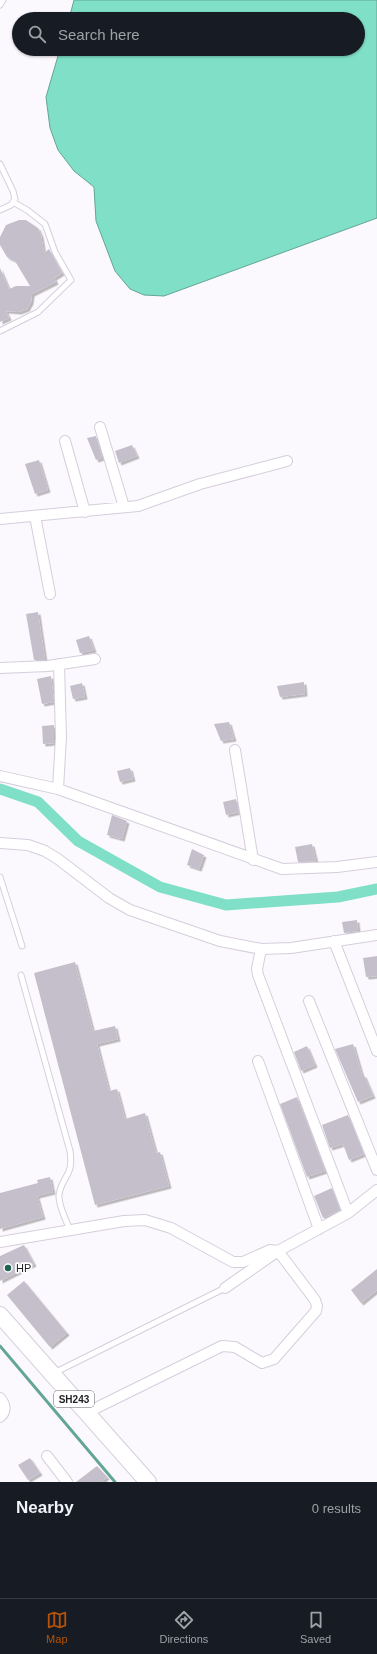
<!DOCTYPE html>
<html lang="en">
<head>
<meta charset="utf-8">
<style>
	body { margin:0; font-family:Arial,sans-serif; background:#20242c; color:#f1f3f6 }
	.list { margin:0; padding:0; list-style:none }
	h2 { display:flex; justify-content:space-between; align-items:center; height:52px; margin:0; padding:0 16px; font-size:17px }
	h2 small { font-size:13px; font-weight:400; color:#9ea1a6 }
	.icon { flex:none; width:22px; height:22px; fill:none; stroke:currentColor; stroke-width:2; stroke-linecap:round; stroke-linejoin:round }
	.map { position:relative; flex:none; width:377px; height:1482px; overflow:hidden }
	.search { position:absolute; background:#171b24; box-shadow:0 1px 3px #0004; left:12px; right:12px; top:12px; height:44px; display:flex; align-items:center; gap:10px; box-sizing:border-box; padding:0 14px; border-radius:22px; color:#9ea1a6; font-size:15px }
	.sheet { height:116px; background:#171b24 }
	nav { display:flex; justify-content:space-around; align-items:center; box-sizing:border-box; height:56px; border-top:1px solid #363941; background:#171b24; font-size:11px; color:#9ea1a6 }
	nav a { display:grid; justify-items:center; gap:2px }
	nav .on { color:#b45309 }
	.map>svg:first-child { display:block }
	.water { fill:#7fdfc7; stroke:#63a596 }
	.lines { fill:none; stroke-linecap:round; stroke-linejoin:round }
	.stream { stroke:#63a596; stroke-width:3 }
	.canal { stroke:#7fdfc7; stroke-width:11 }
	.building { fill:#c5bfcc; filter:url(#shadow) }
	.lane-casing { stroke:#d5cedc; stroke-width:7 }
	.street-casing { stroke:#d5cedc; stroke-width:12 }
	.primary-casing { stroke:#d5cedc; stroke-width:18 }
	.lane { stroke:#fff; stroke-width:5 }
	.street { stroke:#fff; stroke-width:10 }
	.primary { stroke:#fff; stroke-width:16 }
	.poi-dot { fill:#1e6253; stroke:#fff; stroke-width:1.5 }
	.labels { text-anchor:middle; stroke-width:3.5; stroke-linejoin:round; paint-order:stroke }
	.shield { fill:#fff; stroke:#646266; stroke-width:1 }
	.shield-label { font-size:10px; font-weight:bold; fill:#211f24 }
	.poi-label { font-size:11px; fill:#211f24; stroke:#fff; text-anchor:start }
</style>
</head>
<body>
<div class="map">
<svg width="377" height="1482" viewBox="0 0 377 1482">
	<defs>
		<filter id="shadow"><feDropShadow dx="2.5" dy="2.5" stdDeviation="0" flood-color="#0004"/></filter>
	</defs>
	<rect width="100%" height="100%" fill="#fcf9fe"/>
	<path class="water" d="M74,0H377V218L164,296L144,295L130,289L115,271L96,221L94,187L74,171L58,150L50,128L46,97L60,49H358V19H69Z"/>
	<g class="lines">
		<path class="stream" d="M0,1346L115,1482"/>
		<path class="canal" d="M0,789L38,802L78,841L160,887L226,905L338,897L377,889"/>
	</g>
	<path class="building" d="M19,220H26L38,228L41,235L44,253L49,249L62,273L54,278L56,282L32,294L31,302L27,309L19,312L6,311L9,318L0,322V268L9,289L16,286H30L15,261L7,257L0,245V237L6,225Z
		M96,436L102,458L96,460L87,438Z
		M132,445L137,456L119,463L115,451Z
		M39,460L48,490L35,494L25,464Z
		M38,612L45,660H34L26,614Z
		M89,636L94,650L80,653L76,640Z
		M51,676L54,702L42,704L37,679Z
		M304,682L305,694L280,697L277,686Z
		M82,683L85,697L73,699L70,686Z
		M229,722L234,739L221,741L214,724Z
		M54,725V743L43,744L42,726Z
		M130,768L133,779L120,782L117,771Z
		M236,799L239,812L226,815L223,802Z
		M112,815L127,821L122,839L107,835Z
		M312,844L316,861L298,862L295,847Z
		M192,849L204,855L199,869L187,865Z
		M357,920L358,931L344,933L342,922Z
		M377,956V976L366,977L363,958Z
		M75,962L93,1031L115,1026L118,1039L97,1044L109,1091L117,1089L125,1119L145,1113L156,1153L160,1152L169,1186L95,1205L34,973Z
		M353,1044L362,1075H364L373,1096L358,1102L335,1049Z
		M307,1046L315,1065L301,1071L294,1052Z
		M297,1097L325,1171L307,1177L280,1104Z
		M348,1115L364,1154L349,1160L343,1144L330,1148L322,1125Z
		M50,1177L53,1192L37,1196L43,1217L0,1229V1193L38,1183L37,1180Z
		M332,1188L340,1210L323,1218L314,1196Z
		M24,1245L34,1264L0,1281V1256Z
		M377,1269V1290L361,1303L351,1290Z
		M24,1281L67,1333L50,1347L7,1295Z
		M30,1458L40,1473L28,1480L18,1465Z
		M97,1466L107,1477L101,1482H76Z"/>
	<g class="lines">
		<g class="lane-casing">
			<path id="lane" d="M0,5L3,0
				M0,164L13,191L15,199L11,205L0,210
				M0,331L38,312L71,280L55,252L45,224L27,210L13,202
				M0,877L22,946
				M21,975L70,1151C74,1177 62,1175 59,1195C58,1205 66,1220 70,1230
				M54,1373L225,1288"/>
		</g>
		<g class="street-casing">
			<path id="street" d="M100,427L124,507
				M65,441L85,512
				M35,516L50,594
				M0,519L138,506L200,484L287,461
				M0,668L48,666L95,659
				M235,750L253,860
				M0,776L58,789L282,869L337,867L377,862
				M58,789L61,737L59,664
				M0,843L28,845L45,851L58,859L109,898L130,910L220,941L261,949L291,948L377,935
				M334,941L377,1051
				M261,949L257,969L258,975L348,1213
				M309,1001L377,1170
				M258,1061L319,1229
				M0,1242L124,1221L145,1220L171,1228L233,1262H243L270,1250L278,1251L348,1213L377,1190
				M0,1398C5,1404 7,1411 0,1417
				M86,1413L222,1346L235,1347L262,1363L274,1359L316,1311L317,1306L315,1300L278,1251L225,1288
				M47,1456L67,1482"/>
		</g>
		<g class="primary-casing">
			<path id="primary" d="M0,1315L148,1482"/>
		</g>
		<use href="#lane" class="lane"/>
		<use href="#street" class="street"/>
		<use href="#primary" class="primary"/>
	</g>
	<circle class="poi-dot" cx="8" cy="1268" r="4"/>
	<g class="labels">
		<rect class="shield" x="54" y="1391" width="40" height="16" rx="3"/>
		<g class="shield-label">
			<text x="74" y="1403">SH243</text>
		</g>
		<g class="poi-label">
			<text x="16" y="1272">HP</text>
		</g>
	</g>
</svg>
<div class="search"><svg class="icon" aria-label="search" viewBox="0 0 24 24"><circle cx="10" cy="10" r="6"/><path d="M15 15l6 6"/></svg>Search here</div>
</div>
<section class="sheet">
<h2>Nearby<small>0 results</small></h2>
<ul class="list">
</ul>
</section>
<nav>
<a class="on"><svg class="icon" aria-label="map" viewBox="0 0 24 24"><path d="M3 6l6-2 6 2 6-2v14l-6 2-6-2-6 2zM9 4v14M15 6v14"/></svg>Map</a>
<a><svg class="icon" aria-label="directions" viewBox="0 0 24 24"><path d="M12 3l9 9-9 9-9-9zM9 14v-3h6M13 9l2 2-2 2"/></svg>Directions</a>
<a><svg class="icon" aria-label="saved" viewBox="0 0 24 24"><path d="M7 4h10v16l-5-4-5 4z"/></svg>Saved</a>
</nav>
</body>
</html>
